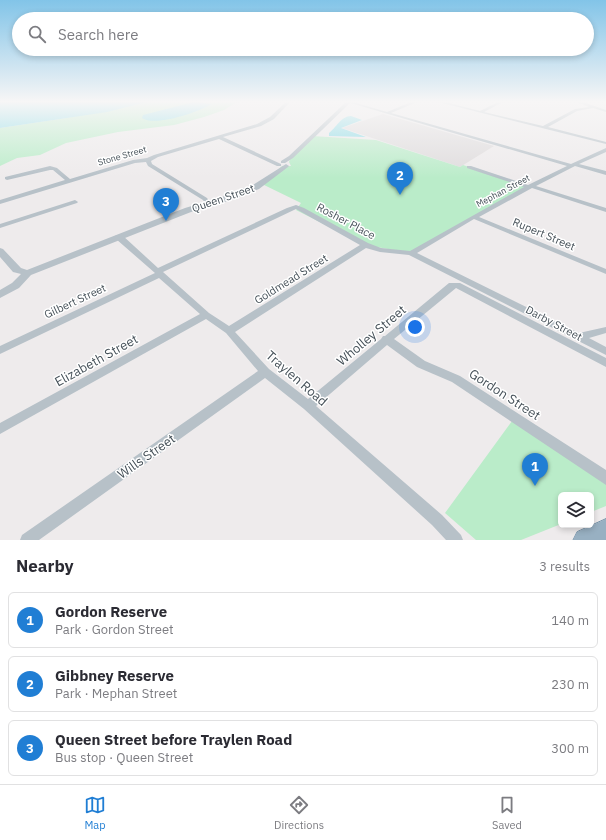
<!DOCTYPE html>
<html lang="en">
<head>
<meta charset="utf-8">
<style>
	body { margin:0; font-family:"IBM Plex Sans",sans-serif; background:#f7f7f7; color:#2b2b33 }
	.controls { position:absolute; right:12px; bottom:12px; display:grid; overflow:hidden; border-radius:6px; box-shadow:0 2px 6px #0003 }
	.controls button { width:36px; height:36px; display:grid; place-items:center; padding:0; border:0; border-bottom:1px solid #e1e1e2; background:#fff; color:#2b2b33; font:20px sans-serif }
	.you { position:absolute; left:415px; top:327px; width:14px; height:14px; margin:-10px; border:3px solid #fff; border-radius:50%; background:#1a73e8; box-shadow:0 0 0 6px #1a73e833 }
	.badge { display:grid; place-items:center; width:26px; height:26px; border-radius:50%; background:#207ed4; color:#fff; font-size:13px; font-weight:700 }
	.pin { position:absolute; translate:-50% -33px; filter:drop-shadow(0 1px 2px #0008) }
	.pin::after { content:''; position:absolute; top:21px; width:14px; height:12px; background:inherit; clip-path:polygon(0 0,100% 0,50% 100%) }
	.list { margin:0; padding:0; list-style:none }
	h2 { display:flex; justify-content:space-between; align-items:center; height:52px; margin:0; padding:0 16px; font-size:17px }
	h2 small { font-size:13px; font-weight:400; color:#7c7c81 }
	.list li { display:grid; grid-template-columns:26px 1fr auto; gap:12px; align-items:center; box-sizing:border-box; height:56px; margin:0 8px 8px; padding:0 8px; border:1px solid #e1e1e2; border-radius:6px }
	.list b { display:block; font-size:15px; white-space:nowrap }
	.list p { margin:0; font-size:13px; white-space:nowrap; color:#7c7c81 }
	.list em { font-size:13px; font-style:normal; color:#7c7c81 }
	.icon { flex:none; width:22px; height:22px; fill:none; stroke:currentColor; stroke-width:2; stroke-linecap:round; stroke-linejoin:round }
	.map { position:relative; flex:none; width:606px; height:540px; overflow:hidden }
	.search { position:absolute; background:#fff; box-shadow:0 2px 6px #0003; left:12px; right:12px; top:12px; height:44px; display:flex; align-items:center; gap:10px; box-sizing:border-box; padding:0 14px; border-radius:22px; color:#7c7c81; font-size:15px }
	.sheet { height:244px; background:#fff }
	nav { display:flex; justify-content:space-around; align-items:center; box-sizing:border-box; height:56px; border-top:1px solid #e1e1e2; background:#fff; font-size:11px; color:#7c7c81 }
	nav a { display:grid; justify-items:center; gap:2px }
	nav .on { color:#207ed4 }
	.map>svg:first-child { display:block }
	.education { fill:#dfdcdd }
	.green { fill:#baecc9 }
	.water { fill:#89dce7 }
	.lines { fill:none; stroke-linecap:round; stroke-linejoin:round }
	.trunk-casing { stroke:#708ea5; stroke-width:1 }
	.minor { fill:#b7c1c8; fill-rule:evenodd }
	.tertiary { fill:#b7c1c8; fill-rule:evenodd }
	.trunk { fill:#98b0c2; fill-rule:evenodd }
	.labels { text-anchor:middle; stroke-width:3; stroke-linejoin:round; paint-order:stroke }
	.far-street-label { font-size:9px; fill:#455058; stroke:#fff }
	.street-label { font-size:11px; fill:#455058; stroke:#fff }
	.near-street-label { font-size:13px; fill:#455058; stroke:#fff }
</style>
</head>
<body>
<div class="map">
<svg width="606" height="540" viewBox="0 0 606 540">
	<rect width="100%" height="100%" fill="#eeebec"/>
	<path class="education" d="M383,114L494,146L460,167L342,128Z"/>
	<path class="green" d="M147,102H237L224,110L204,117L174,125L118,132L66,143L40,155L17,158L0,166V128L66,118Z
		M312,136L376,140L460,167L463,165L469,167L530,187L411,253L365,245L296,210L301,203L262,184L282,166H291L289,162L291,157Z
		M515,417L606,478V506L591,512V495H561V524L521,540H476L445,513Z"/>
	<path class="water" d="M0,102H147L107,112L0,128Z
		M194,102L212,104C198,112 156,127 142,118L143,115Z
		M351,116L362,120L341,128L366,137L329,136V133C336,128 341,116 351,116Z"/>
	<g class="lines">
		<g class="trunk-casing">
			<path id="trunk" d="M606,519V540H573L577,532Z"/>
		</g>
		<path class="minor" d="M286,102H290L274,119L261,126L223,137L281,164V166H277L219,139L158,157L151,161L152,164L207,198L211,204L210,205H206L203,200L148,166L146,162L135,163L0,204V200L65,180L53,170H50L7,180L5,179V177L50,166L57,168L70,179L133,160L147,158L154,155L257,124L270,117Z
			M347,102H353L387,112L411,102H417L391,113L571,164L606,148V152L579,164L606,171V175L575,166L536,186L606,208V212L532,188L479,217L606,269V274L474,219L417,253L579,333L606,327V333L589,338L606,347V355L409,255L380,252L366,248L235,332L269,369L308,399L381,339L383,336H385L449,283H460L606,358V367L456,288L394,339L425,361L460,376L606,470V485L452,382L417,367L387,345L316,406L442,515L461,535L463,540H446L432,525L304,409L265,378L39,540H20L22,535L258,371L226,333L206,319L0,434V423L200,314L159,278L0,354V346L155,273L116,239L115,237L116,235H122L158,268L287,208L296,205L304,208L368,243L381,248L410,251L524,187L467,168V166H471L528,185L567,166ZM296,209L360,245L229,326L209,313L163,272Z
			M438,102H445L480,111L498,102H503L484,112L543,126L575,109L589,107L577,102H583L606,110V112L593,108L577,111L548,127L606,142V144Z
			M75,200L78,202L77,203L0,228V224Z"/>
		<path class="tertiary" d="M346,102H351L293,158L285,163H281V161L289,156Z
			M286,164L289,166L288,167L259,189L228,201L191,212L31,275L19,288L0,298V290L12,283L21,274L13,272L0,257V248L3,249L21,268L27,270L185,208L222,197L253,185Z"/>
		<use href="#trunk" class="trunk"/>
	</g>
	<linearGradient id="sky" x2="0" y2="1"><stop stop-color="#82c4e8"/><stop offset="0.57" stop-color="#f7f6f6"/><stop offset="1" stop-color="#f7f6f6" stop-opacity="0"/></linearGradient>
	<rect width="606" height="178" fill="url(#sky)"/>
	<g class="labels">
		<g class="far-street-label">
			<text transform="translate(122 156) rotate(-16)" y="3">Stone Street</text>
			<text transform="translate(503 191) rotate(-28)" y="3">Mephan Street</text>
		</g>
		<g class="street-label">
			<text transform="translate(223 198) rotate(-19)" y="4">Queen Street</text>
			<text transform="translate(346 221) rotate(28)" y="4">Rosher Place</text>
			<text transform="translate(544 234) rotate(23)" y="4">Rupert Street</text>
			<text transform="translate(291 279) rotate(-32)" y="4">Goldmead Street</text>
			<text transform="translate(75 301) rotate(-25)" y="4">Gilbert Street</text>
			<text transform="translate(554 323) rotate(28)" y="4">Darby Street</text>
		</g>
		<g class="near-street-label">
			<text transform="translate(371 335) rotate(-40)" y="5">Wholley Street</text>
			<text transform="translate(96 360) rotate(-29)" y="5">Elizabeth Street</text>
			<text transform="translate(297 378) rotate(41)" y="5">Traylen Road</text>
			<text transform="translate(505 394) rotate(33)" y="5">Gordon Street</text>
			<text transform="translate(146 456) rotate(-35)" y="5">Wills Street</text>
		</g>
	</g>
</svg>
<div class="controls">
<button><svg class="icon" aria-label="layers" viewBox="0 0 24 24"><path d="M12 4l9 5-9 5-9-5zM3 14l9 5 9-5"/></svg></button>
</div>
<div class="you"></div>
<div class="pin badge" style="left:535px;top:486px">1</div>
<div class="pin badge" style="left:400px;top:195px">2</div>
<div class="pin badge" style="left:166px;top:221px">3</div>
<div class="search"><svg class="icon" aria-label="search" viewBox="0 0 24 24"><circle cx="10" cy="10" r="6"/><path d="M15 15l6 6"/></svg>Search here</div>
</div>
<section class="sheet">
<h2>Nearby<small>3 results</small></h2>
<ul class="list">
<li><span class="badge">1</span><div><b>Gordon Reserve</b><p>Park · Gordon Street</p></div><em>140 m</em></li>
<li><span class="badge">2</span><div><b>Gibbney Reserve</b><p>Park · Mephan Street</p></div><em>230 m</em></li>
<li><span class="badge">3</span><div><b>Queen Street before Traylen Road</b><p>Bus stop · Queen Street</p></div><em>300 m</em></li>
</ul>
</section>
<nav>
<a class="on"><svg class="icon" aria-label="map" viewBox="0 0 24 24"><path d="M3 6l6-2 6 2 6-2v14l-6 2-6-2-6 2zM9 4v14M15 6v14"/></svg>Map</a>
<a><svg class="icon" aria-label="directions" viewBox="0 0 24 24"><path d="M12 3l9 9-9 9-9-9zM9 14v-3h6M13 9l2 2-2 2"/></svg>Directions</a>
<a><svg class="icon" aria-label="saved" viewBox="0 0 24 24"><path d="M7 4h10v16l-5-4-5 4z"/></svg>Saved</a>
</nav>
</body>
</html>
